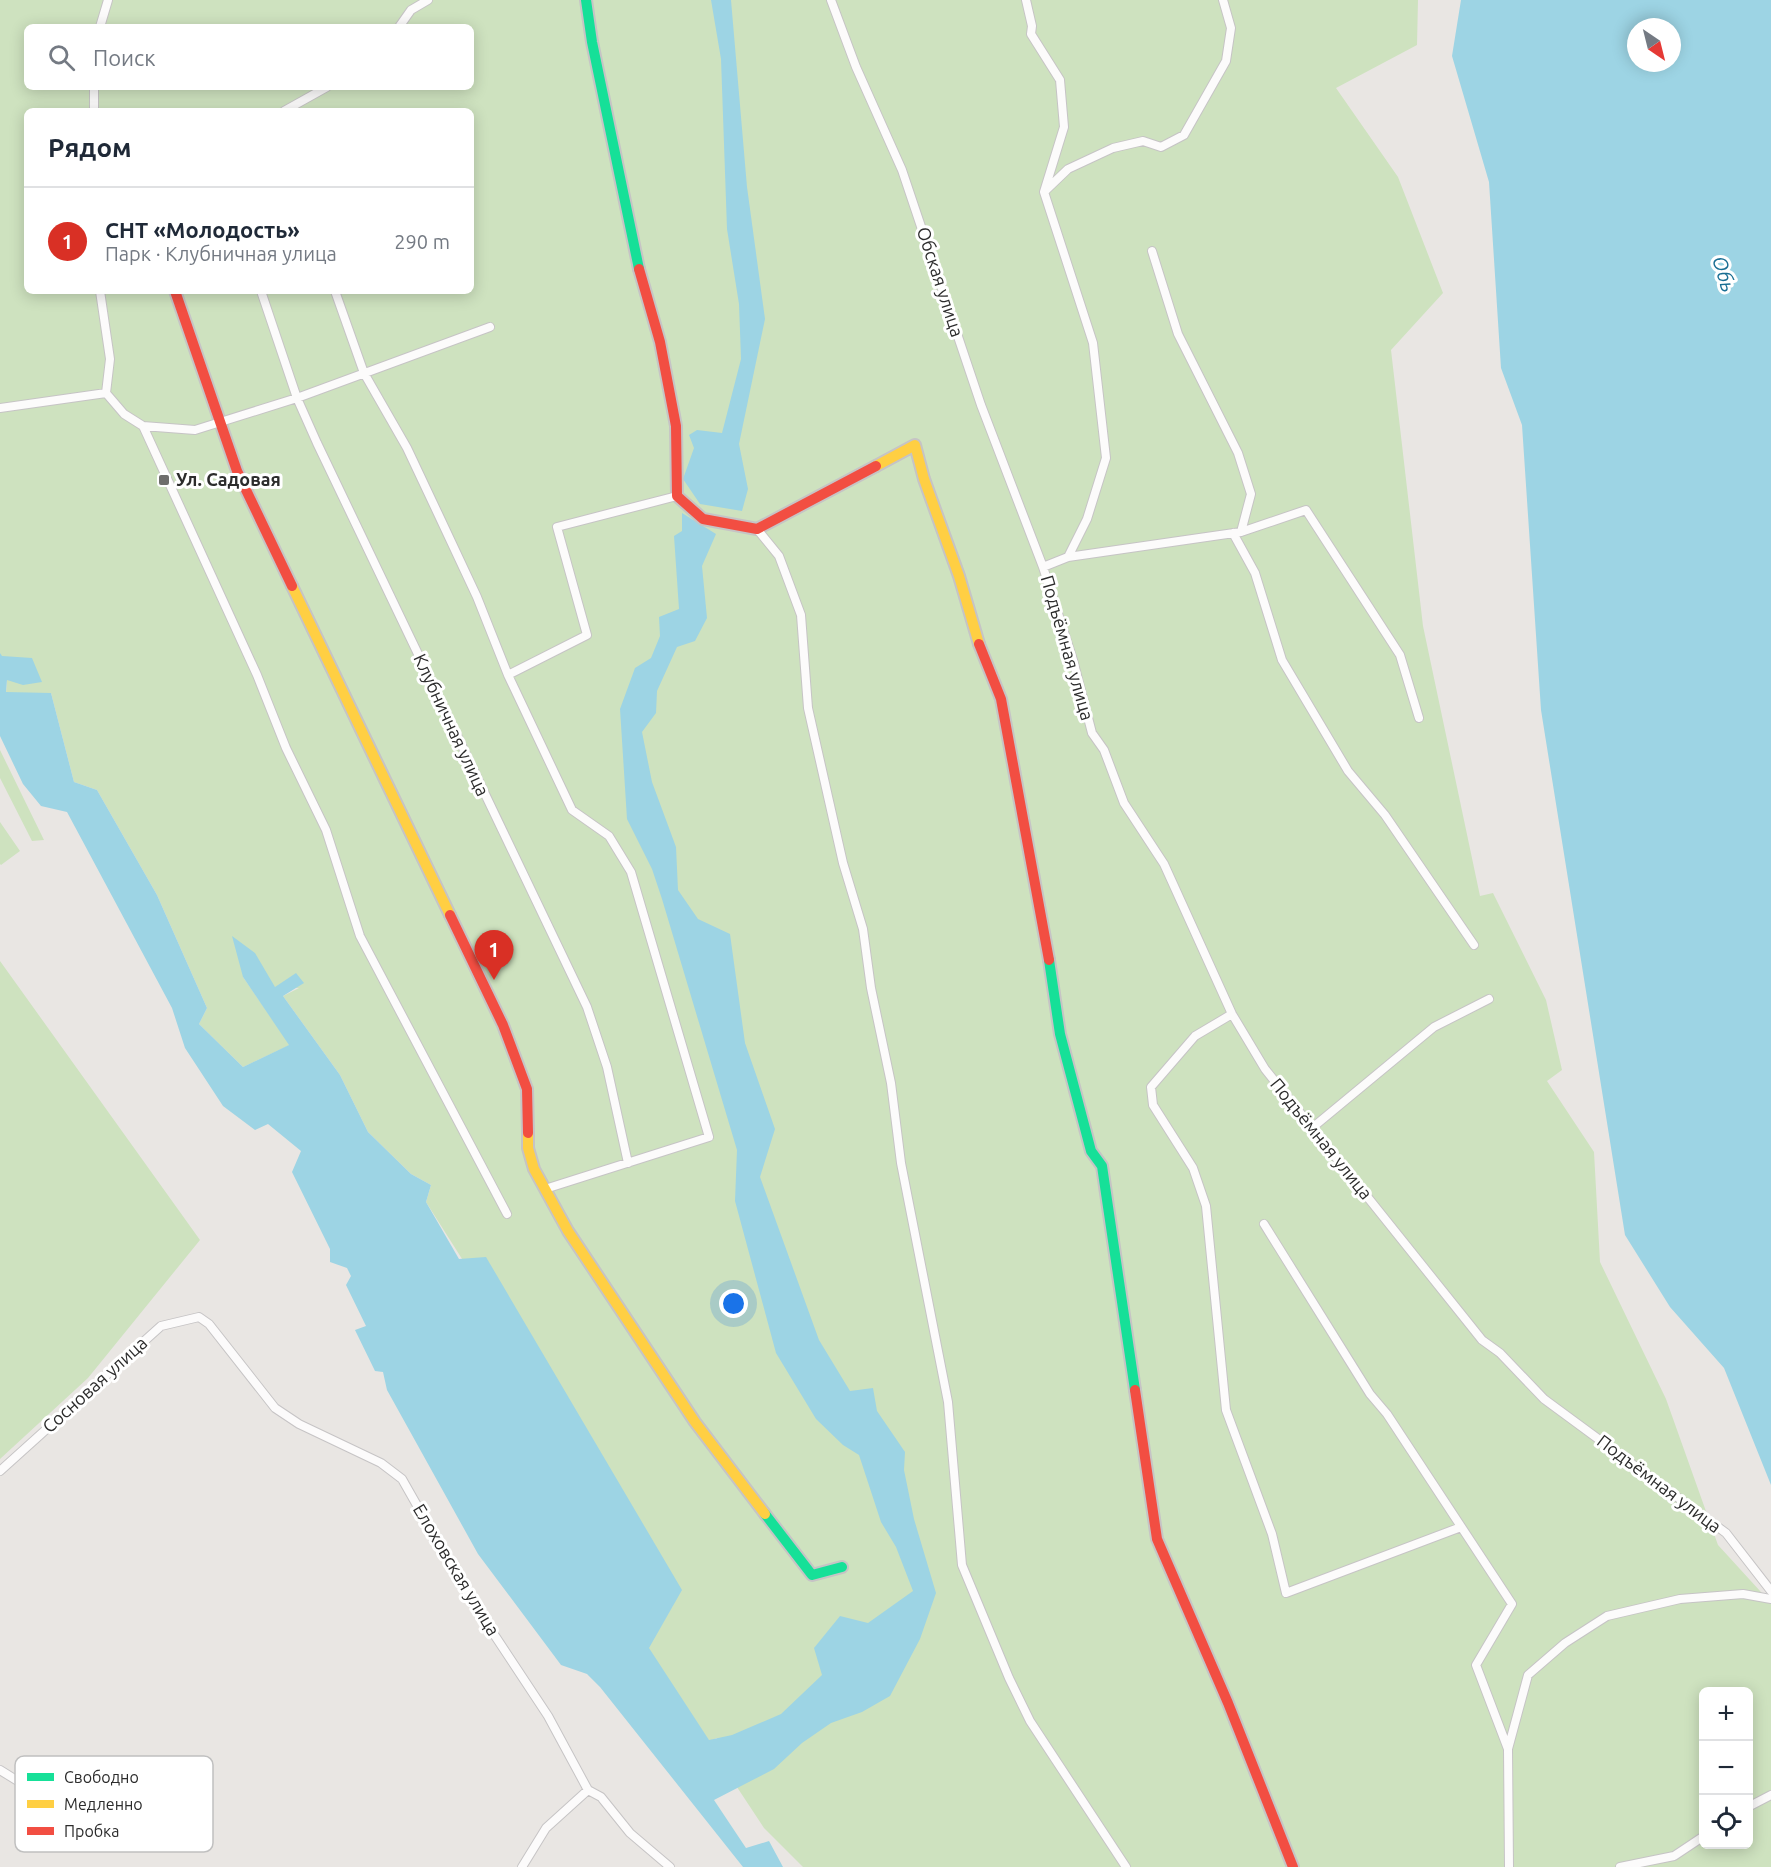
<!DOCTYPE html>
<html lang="ru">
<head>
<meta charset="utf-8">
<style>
	body { margin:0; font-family:Ubuntu,sans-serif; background:#f2f2f3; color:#1f2937 }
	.controls { position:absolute; right:18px; bottom:18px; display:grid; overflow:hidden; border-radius:9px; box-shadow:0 3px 15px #0003 }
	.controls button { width:54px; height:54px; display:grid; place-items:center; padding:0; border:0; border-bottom:2px solid #e0e1e3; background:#fff; color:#1f2937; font:30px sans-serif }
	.compass { position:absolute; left:1627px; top:18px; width:54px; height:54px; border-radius:50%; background:#fff; box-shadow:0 3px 15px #0003; rotate:145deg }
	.you { position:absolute; left:734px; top:1304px; width:21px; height:21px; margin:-15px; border:4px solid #fff; border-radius:50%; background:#1a73e8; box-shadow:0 0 0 9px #1a73e833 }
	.badge { display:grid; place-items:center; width:39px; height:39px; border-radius:50%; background:#d93025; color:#fff; font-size:20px; font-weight:700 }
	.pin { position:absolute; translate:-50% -50px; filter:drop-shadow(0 2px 3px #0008) }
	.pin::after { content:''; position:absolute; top:32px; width:21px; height:18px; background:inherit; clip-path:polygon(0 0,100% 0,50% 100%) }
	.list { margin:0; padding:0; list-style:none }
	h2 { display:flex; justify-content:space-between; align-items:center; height:78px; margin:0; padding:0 24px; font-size:26px }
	h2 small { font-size:20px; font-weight:400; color:#747a83 }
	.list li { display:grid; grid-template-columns:39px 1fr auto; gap:18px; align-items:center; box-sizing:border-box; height:108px; padding:0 24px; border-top:2px solid #e0e1e3 }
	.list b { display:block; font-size:22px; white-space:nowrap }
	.list p { margin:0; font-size:20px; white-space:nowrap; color:#747a83 }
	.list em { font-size:20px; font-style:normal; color:#747a83 }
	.icon { flex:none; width:33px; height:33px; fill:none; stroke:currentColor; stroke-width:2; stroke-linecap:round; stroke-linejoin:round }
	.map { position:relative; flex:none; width:1771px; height:1867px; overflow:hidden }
	.search { position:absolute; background:#fff; box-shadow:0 3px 15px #0003; left:24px; top:24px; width:450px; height:66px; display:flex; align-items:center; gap:15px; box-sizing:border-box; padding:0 21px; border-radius:9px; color:#747a83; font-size:22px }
	.panel { position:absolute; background:#fff; box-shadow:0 3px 15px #0003; left:24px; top:108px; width:450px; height:186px; border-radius:9px }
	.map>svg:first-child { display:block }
	.green { fill:#cee2bf; fill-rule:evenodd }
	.water { fill:#9dd4e4; fill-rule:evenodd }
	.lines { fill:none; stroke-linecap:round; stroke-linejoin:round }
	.street-casing { stroke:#c6c4c5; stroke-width:10 }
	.fast-casing { stroke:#c6c4c5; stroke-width:14 }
	.slow-casing { stroke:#c6c4c5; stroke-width:14 }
	.jam-casing { stroke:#c6c4c5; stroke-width:14 }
	.street { stroke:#fcfbfb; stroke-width:8 }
	.fast { stroke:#16e098; stroke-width:10 }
	.slow { stroke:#ffcf43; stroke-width:10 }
	.jam { stroke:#f24e42; stroke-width:10 }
	.poi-dot { fill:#6e6d6c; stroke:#fff; stroke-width:2 }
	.labels { text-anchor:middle; stroke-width:6; stroke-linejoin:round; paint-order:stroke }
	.street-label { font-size:18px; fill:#2c2c2c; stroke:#fff }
	.poi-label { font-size:18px; font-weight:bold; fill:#2c2c2c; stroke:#fff; text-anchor:start }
	.water-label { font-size:20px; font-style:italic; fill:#196e93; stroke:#fff }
	.key { fill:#fff; stroke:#c0c0c0; stroke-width:1.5 }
	.key-label { font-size:16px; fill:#2c2c2c }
</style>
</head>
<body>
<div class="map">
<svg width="1771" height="1867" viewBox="0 0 1771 1867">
	<rect width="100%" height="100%" fill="#e9e6e3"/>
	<path class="green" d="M0,0H1418L1417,45L1336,88L1398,177L1443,293L1391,350L1423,626L1480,896L1493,893L1546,1000L1562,1070L1547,1081L1594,1152L1600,1262L1666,1399L1718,1545L1771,1603V1867H803L764,1828L731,1778L717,1738L709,1741L648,1648L673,1605L664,1578L426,1202L431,1185L411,1174L368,1132L340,1075L283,996L299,988L275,987L243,977L290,1045L243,1067L199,1024L207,1008L157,895L97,790L74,782L51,693H6L7,680L0,653ZM27,27H471V87H27ZM27,111H471V291H27ZM1704,1692H1748V1844H1704Z
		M0,750L44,840L32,841L0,778Z
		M0,822L20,851L1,865L0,864Z
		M0,961L200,1240L88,1378L0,1459Z"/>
	<path class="water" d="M711,0H731L747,187L765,319L739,444L748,489L742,511L700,504L683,479L694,448L689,435L697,430L722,433L741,359L739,304L727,229L721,59Z
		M1461,0H1771V1485L1724,1368L1670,1307L1625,1235L1541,710L1522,425L1501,368L1489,182L1452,56ZM1636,27H1672V63H1636Z
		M682,513L716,534L702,566L707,618L695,641L677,647L657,691L656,713L642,732L652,782L676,847L678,890L698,919L730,934L745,1043L775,1129L760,1177L819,1340L850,1391L873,1388L877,1411L905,1452L904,1470L914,1519L936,1593L920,1639L890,1696L862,1712L831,1723L802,1743L774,1769L714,1800L746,1848L769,1841L783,1867H743L600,1687L587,1674L561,1665L478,1554L387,1390L383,1372L375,1371L355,1330L366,1326L346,1285L351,1276L347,1268L330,1262V1249L292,1172L301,1151L268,1124L255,1130L223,1106L185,1048L172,1008L67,812L41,806L23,784L0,736V653L2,656L32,658L42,682L23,685L7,680L6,692L51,693L74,782L97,790L157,895L207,1008L199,1024L243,1067L289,1045L243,977L232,936L255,953L275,987L296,973L304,983L283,996L340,1075L368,1132L411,1174L431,1185L426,1202L459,1259L486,1257L682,1590L649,1648L709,1740L732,1735L781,1714L822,1675L814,1648L840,1616L868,1623L913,1591L896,1547L881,1522L859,1455L843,1445L816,1419L776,1353L735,1201L737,1150L662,899L652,869L627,819L620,709L635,668L651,658L660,636L659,617L679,609L674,536L682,531Z"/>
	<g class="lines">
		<g class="street-casing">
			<path id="street" d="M831,0L856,67L902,170L981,405L1043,567L1073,660L1092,733L1104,750L1124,803L1164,864L1232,1014L1265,1069L1482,1340L1500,1353L1544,1399L1726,1533L1771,1591
				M1026,0L1032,26L1031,34L1060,80L1064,127L1044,192L1093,343L1106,458L1087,519L1068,557
				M100,27L108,0
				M399,27L411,10L428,0
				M94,87V111
				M284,111L327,87
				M1045,191L1068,169L1113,148L1143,141L1161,147L1184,135L1226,61L1231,28L1223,0
				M1152,251L1178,334L1238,453L1251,494L1241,532
				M100,291L110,359L106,393
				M261,291L297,398L317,443L587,1007L607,1067L628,1163
				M335,291L364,373L407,448L440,518L477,597L508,675L572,810L609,836L631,872L709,1137L545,1189
				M106,393L124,414L143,426L195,430L297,398L490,327
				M0,408L106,393
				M143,426L257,675L286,748L326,830L360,936L507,1214
				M757,529L779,556L801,615L808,708L843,863L863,929L871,988L891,1083L901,1163L948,1402L962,1565L1009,1678L1030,1721L1126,1867
				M1233,533L1255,573L1282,660L1348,771L1385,815L1474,945
				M1043,567L1068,557L1241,532L1306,510L1400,655L1419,718
				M508,675L587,635L557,527L677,496
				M1232,1014L1195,1036L1151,1087L1153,1105L1193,1168L1206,1206L1226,1410L1272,1534L1286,1593L1461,1527
				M1312,1128L1434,1027L1489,999
				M1264,1224L1370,1394L1387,1414L1512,1604L1476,1665L1508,1749L1509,1867
				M0,1471L161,1326L199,1317L209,1324L275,1408L299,1424L381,1463L402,1479L468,1595L548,1716L588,1790L601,1797L630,1833L670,1867
				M1508,1749L1528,1675L1565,1643L1607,1616L1680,1599L1743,1594L1771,1599
				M0,1770L100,1832
				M1748,1807L1771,1795
				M522,1867L546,1828L588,1790
				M1620,1867L1674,1856L1704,1836"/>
		</g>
		<g class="fast-casing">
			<path id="fast" d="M586,0L592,42L639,269
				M1049,960L1060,1034L1091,1151L1102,1166L1135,1390
				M765,1514L812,1575L842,1567"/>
		</g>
		<g class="slow-casing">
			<path id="slow" d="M876,466L915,445L924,479L959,576L979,644
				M292,586L450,915
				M528,1133V1148L534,1169L568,1231L695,1422L765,1514"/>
		</g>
		<g class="jam-casing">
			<path id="jam" d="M639,269L660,342L676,426L677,496L703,519L757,529L876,466
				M175,291L237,471L292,586
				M979,644L1001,699L1049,960
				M450,915L503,1025L527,1089L528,1133
				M1135,1390L1157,1539L1228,1703L1293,1867"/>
		</g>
		<use href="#street" class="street"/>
		<use href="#fast" class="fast"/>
		<use href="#slow" class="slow"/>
		<use href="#jam" class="jam"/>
	</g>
	<rect class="poi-dot" x="158" y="474" width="12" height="12" rx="3"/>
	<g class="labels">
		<g class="street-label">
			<text transform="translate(940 282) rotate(72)" y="6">Обская улица</text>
			<text transform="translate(1067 648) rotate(74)" y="6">Подъёмная улица</text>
			<text transform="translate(451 725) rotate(65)" y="6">Клубничная улица</text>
			<text transform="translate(1321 1139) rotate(51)" y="6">Подъёмная улица</text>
			<text transform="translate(95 1385) rotate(-42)" y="6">Сосновая улица</text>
			<text transform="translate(1659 1484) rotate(37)" y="6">Подъёмная улица</text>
			<text transform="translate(456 1570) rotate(59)" y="6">Елоховская улица</text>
		</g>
		<g class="poi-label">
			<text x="176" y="486">Ул. Садовая</text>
		</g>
		<g class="water-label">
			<text transform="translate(1724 274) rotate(73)" y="7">Обь</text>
		</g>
	</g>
	<rect x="15" y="1756" width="198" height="96" rx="9" class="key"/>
	<rect x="27" y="1773" width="27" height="8" fill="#16e098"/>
	<rect x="27" y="1800" width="27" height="8" fill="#ffcf43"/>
	<rect x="27" y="1827" width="27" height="8" fill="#f24e42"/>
	<g class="key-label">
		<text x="64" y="1783">Свободно</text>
		<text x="64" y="1810">Медленно</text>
		<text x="64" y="1837">Пробка</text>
	</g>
</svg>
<div class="controls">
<button>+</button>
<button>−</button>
<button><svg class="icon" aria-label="locate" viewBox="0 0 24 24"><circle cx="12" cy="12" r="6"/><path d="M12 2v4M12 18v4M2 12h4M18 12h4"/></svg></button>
</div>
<svg class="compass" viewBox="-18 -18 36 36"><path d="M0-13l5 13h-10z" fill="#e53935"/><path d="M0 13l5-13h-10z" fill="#747a83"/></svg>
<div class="you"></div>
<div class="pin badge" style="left:494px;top:980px">1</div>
<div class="search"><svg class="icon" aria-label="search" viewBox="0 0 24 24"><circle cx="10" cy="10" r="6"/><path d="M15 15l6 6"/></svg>Поиск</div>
<section class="panel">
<h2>Рядом<small></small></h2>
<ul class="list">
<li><span class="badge">1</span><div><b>СНТ «Молодость»</b><p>Парк · Клубничная улица</p></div><em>290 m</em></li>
</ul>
</section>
</div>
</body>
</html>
